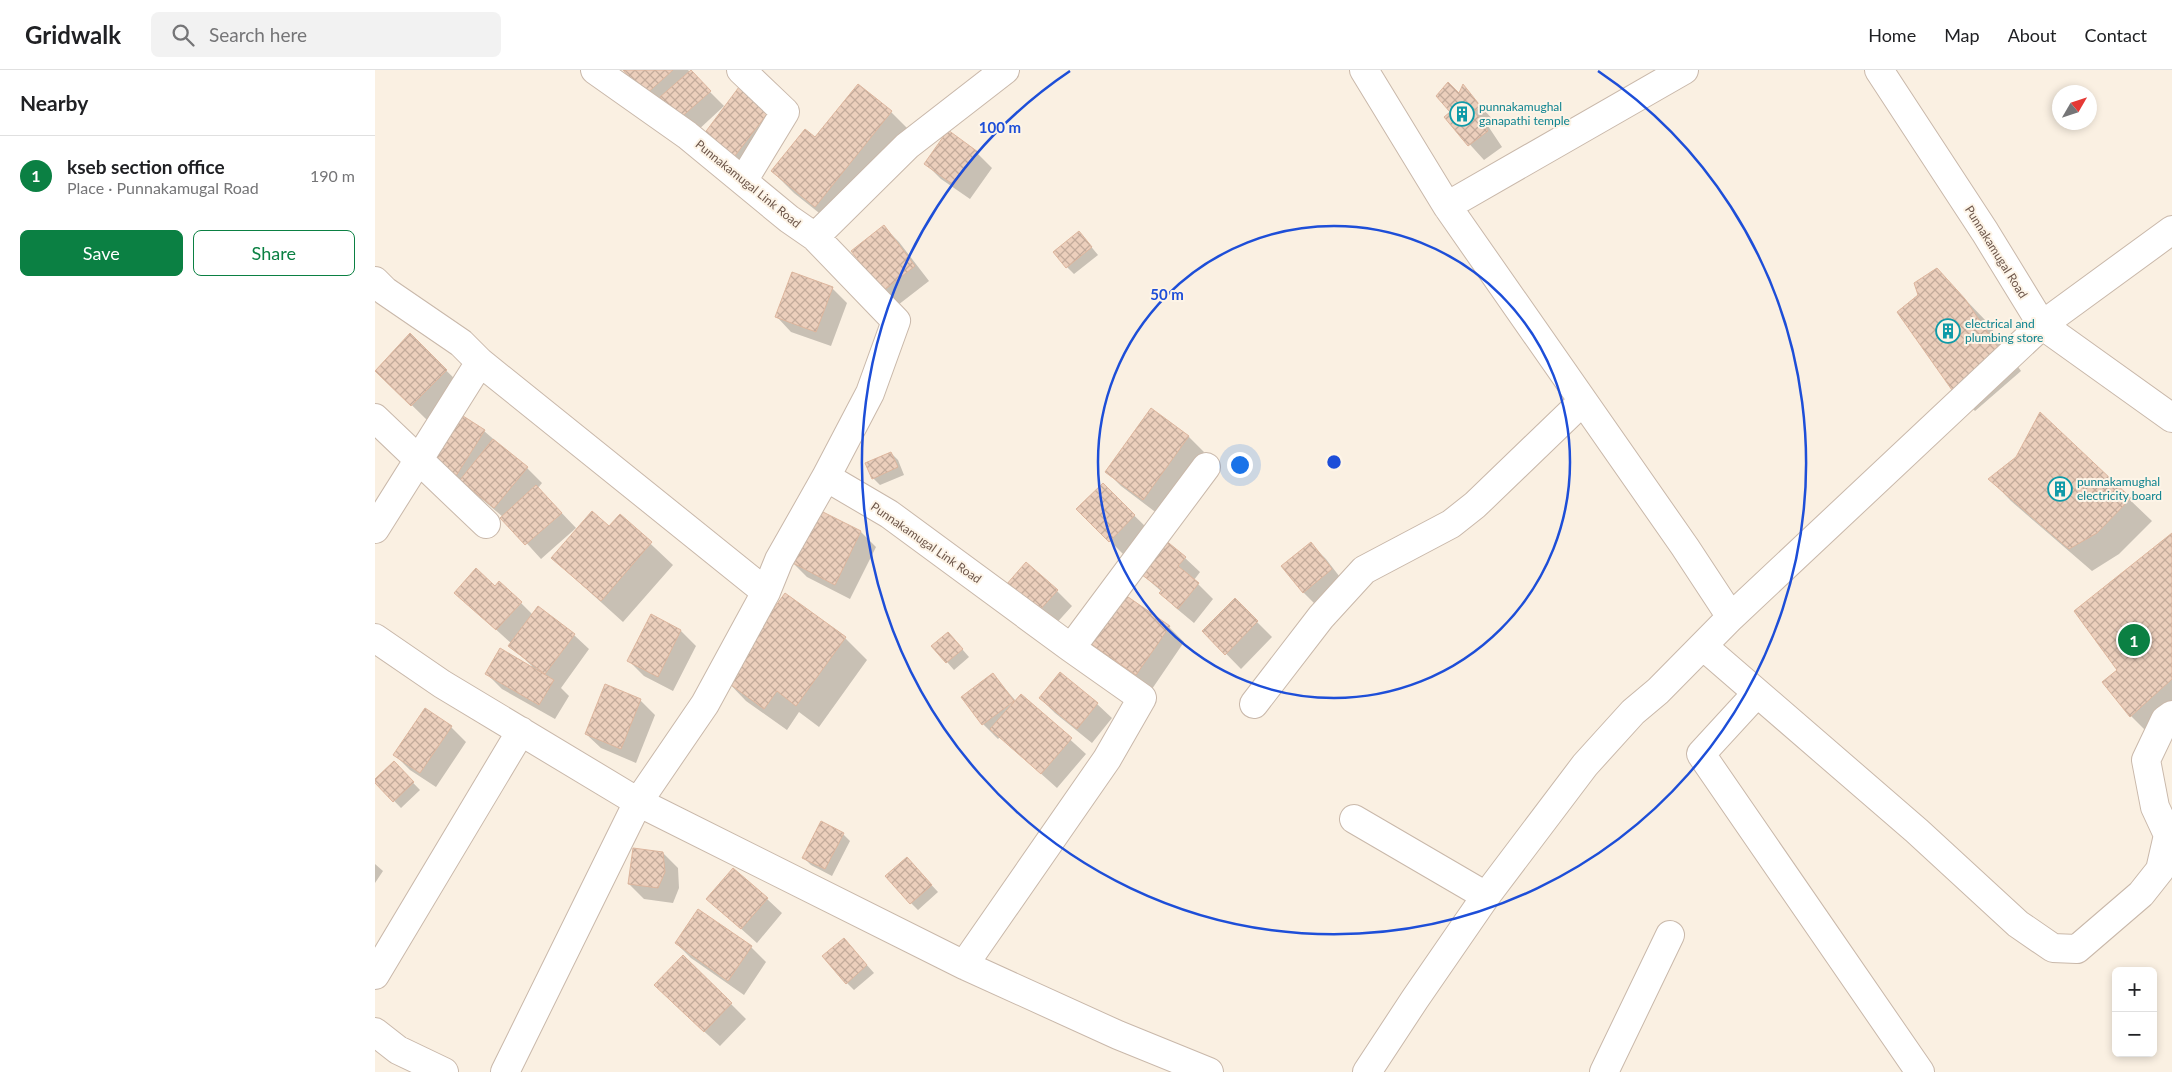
<!DOCTYPE html>
<html lang="en">
<head>
<meta charset="utf-8">
<style>
	body { margin:0; font-family:Lato,sans-serif; background:#f2f2f2; color:#202124 }
	.controls { position:absolute; right:15px; bottom:15px; display:grid; overflow:hidden; border-radius:8px; box-shadow:0 2px 8px #0003 }
	.controls button { width:45px; height:45px; display:grid; place-items:center; padding:0; border:0; border-bottom:1px solid #e0e0e0; background:#fff; color:#202124; font:25px sans-serif }
	.compass { position:absolute; left:1677px; top:15px; width:45px; height:45px; border-radius:50%; background:#fff; box-shadow:0 2px 8px #0003; rotate:51deg }
	.you { position:absolute; left:864px; top:394px; width:18px; height:18px; margin:-12px; border:4px solid #fff; border-radius:50%; background:#1a73e8; box-shadow:0 0 0 8px #1a73e833 }
	.badge { display:grid; place-items:center; width:32px; height:32px; border-radius:50%; background:#0b8043; color:#fff; font-size:16px; font-weight:700 }
	.pin { position:absolute; translate:-50% -50%; border:2px solid #fff; box-shadow:0 1px 5px #0006 }
	.list { margin:0; padding:0; list-style:none }
	h2 { display:flex; justify-content:space-between; align-items:center; height:65px; margin:0; padding:0 20px; font-size:21px }
	h2 small { font-size:16px; font-weight:400; color:#757577 }
	.list li { display:grid; grid-template-columns:32px 1fr auto; gap:15px; align-items:center; box-sizing:border-box; height:80px; padding:0 20px; border-top:1px solid #e0e0e0 }
	.list b { display:block; font-size:19px; white-space:nowrap }
	.list p { margin:0; font-size:16px; white-space:nowrap; color:#757577 }
	.list em { font-size:16px; font-style:normal; color:#757577 }
	.actions { display:flex; gap:10px; padding:15px 20px }
	.actions a { flex:1; padding:11px 0; border:1px solid #0b8043; border-radius:8px; text-align:center; font-size:18px; color:#0b8043 }
	.actions .main { background:#0b8043; color:#fff }
	.icon { flex:none; width:28px; height:28px; fill:none; stroke:currentColor; stroke-width:2; stroke-linecap:round; stroke-linejoin:round }
	.map { position:relative; flex:none; width:1797px; height:1002px; overflow:hidden }
	header { display:flex; align-items:center; gap:30px; box-sizing:border-box; height:70px; padding:0 25px; background:#fff; border-bottom:1px solid #e0e0e0 }
	header strong { font-size:24px }
	nav { display:flex; gap:28px; margin-inline-start:auto; font-size:18px }
	.search { width:350px; height:45px; background:#f2f2f2; display:flex; align-items:center; gap:12px; box-sizing:border-box; padding:0 18px; border-radius:8px; color:#757577; font-size:19px }
	main { display:flex }
	aside { flex:1; background:#fff }
	.map>svg:first-child { display:block }
	.shadow { fill:#0003; fill-rule:evenodd }
	.building { fill:url(#building-cross-hatch); stroke:#ddb69e }
	.lines { fill:none; stroke-linecap:round; stroke-linejoin:round }
	.minor-casing { stroke:#c9b8aa; stroke-width:30 }
	.minor { stroke:#fff; stroke-width:28 }
	.ring { fill:none; stroke:#1d4ed8; stroke-width:2.5 }
	.labels { text-anchor:middle; stroke-width:4; stroke-linejoin:round; paint-order:stroke }
	.culture-label { font-size:12px; fill:#0d838f; stroke:#fdf4e7; text-anchor:start }
	.street-label { font-size:12px; fill:#6e574b; stroke:#fdf4e7 }
	.centre { fill:#1d4ed8; stroke:#fdf4e7; stroke-width:2.5 }
	.ring-label { font-size:15px; text-anchor:middle; font-weight:bold; fill:#1d4ed8; stroke:#fdf4e7; stroke-width:4; stroke-linejoin:round; paint-order:stroke }
</style>
</head>
<body>
<header>
<strong>Gridwalk</strong>
<div class="search"><svg class="icon" aria-label="search" viewBox="0 0 24 24"><circle cx="10" cy="10" r="6"/><path d="M15 15l6 6"/></svg>Search here</div>
<nav><a>Home</a><a>Map</a><a>About</a><a>Contact</a></nav>
</header>
<main>
<aside>
<h2>Nearby<small></small></h2>
<ul class="list">
<li><span class="badge">1</span><div><b>kseb section office</b><p>Place · Punnakamugal Road</p></div><em>190 m</em></li>
</ul>
<div class="actions"><a class="main">Save</a><a>Share</a></div>
</aside>
<div class="map">
<svg width="1797" height="1002" viewBox="0 0 1797 1002">
	<defs>
		<pattern id="building-cross-hatch" width="8" height="8" patternUnits="userSpaceOnUse" patternTransform="scale(1.25)"><rect width="8" height="8" fill="#eccfbc"/><path d="M0 0l8 8M0 8l8-8" fill="none" stroke="#c3ab9b"/></pattern>
	</defs>
	<rect width="100%" height="100%" fill="#faf0e2"/>
	<path class="shadow" d="M250,0H313L349,36L320,63L285,39Z
		M1088,17L1121,53L1113,56L1127,77L1109,90L1070,47L1076,42Z
		M364,19L394,41L409,56L375,101L345,79L330,64ZM345,75L365,90L363,92L345,78Z
		M516,42L538,64L463,158L419,123L397,101L440,69Z
		M573,62L602,83L617,98L595,129L566,109L551,94Z
		M509,157L524,172L554,211L523,235L509,220Z
		M704,162L723,185L699,204L692,197Z
		M1562,200L1612,252L1646,301L1600,341L1578,319L1544,225Z
		M457,218L472,233L456,276L416,262L402,247Z
		M35,265L86,315L52,350L1,300Z
		M776,339L814,367L829,382L783,444L746,416L732,402Z
		M1665,344L1777,451L1744,484L1717,501L1636,431L1615,409L1642,388Z
		M85,346L109,361L152,398L167,413L163,418L201,458L166,489L128,447L96,420L95,423L70,407Z
		M516,383L523,390L529,405L505,415L498,408Z
		M728,415L774,460L750,486L703,439Z
		M245,445L298,495L248,552L177,488L234,458Z
		M486,462L501,477L475,529L432,507L417,492Z
		M1797,464V662L1784,674L1756,646Z
		M936,474L951,489L971,515L943,537L928,522Z
		M810,488L825,502L819,510L838,529L819,553L801,538L786,523L787,522L760,498Z
		M120,518L146,533L158,545L199,565L214,579L186,618L194,626L180,649L127,619L112,604L157,596L135,576L137,574L81,523Z
		M682,521L697,536L678,557L647,530Z
		M743,522L794,557L809,572L777,619L726,584L711,569Z
		M860,530L897,567L866,599L829,561Z
		M276,546L306,561L321,576L298,621L269,606L254,591Z
		M470,568L492,590L444,657L424,642L412,660L371,631L350,609Z
		M580,571L594,587L579,600L558,576Z
		M618,605L641,631L646,625L711,684L682,718L625,667L623,669L608,654Z
		M665,628L722,634L737,648L717,673L680,643Z
		M265,630L280,645L261,693L226,678L211,664Z
		M50,640L76,657L91,672L61,717L35,700L20,685Z
		M19,693L45,720L26,738L0,711Z
		M468,764L475,771L457,806L436,795L429,788Z
		M288,783L303,798L304,818L298,833L269,829L254,814Z
		M0,794L8,801L0,813Z
		M539,796L563,822L543,840L536,833Z
		M333,829H392L407,843L382,873Z
		M301,873L376,877L391,892L369,925L316,888Z
		M476,877L499,903L479,920L472,913Z
		M295,930L356,934L371,949L345,976Z"/>
	<path class="building" d="M248,0H298L270,25Z
		M316,0L336,21L304,49L285,27Z
		M1073,12L1084,23L1088,14L1107,38L1099,41L1113,61L1093,76L1069,47L1075,42L1061,26Z
		M483,14L517,41L440,137L396,101L430,59L440,67Z
		M364,17L395,40L359,87L329,64Z
		M573,60L603,82L579,115L549,94Z
		M509,155L540,196L508,221L476,181Z
		M704,161L717,177L691,198L678,182Z
		M1562,198L1590,229L1624,279L1577,320L1522,242L1543,225L1539,213Z
		M417,202L458,217L441,262L400,247Z
		M35,263L72,300L36,336L0,301Z
		M776,338L814,366L768,430L730,402Z
		M1665,342L1756,428L1722,463L1694,479L1613,409L1641,387Z
		M85,344L110,360L79,409L54,392Z
		M118,369L153,397L119,438L85,410Z
		M516,382L523,397L497,409L490,393Z
		M728,413L760,445L734,472L701,439Z
		M161,415L187,443L150,475L125,448Z
		M442,439L486,461L460,515L416,492Z
		M217,441L234,456L245,444L277,472L226,531L176,488Z
		M1797,463V609L1755,647L1727,612L1742,600L1699,541Z
		M784,465L811,487L803,496L824,513L803,539L784,523L787,520L758,498Z
		M936,472L957,499L928,523L906,496Z
		M651,492L683,520L662,543L631,515Z
		M101,498L120,516L124,511L147,532L121,560L79,523Z
		M743,520L795,556L761,605L709,569Z
		M410,523L471,567L421,636L402,621L389,639L348,609Z
		M860,528L883,551L850,585L827,561Z
		M163,536L200,564L170,604L133,576Z
		M276,544L306,560L283,607L252,591Z
		M573,562L588,579L571,593L556,576Z
		M125,578L179,610L164,635L110,604Z
		M685,602L723,633L702,659L664,628Z
		M618,603L639,631L607,655L586,627Z
		M230,614L266,629L246,679L210,664Z
		M646,624L697,668L666,704L615,659Z
		M50,638L77,656L45,703L18,685Z
		M19,691L39,712L18,732L0,713V709Z
		M446,751L469,763L450,799L427,788Z
		M258,778L288,782L290,802L283,818L253,814Z
		M532,787L557,815L535,834L510,806Z
		M358,798L393,828L366,859L331,829Z
		M323,839L377,876L353,911L300,873Z
		M469,868L492,895L471,914L447,886Z
		M308,885L357,933L329,962L279,915Z"/>
	<g class="lines">
		<g class="minor-casing">
			<path id="minor" d="M220,0L312,65L414,149L440,167L521,251L495,323L451,407L514,444L696,578L767,628L732,689L589,895
				M366,0L410,42L368,111
				M989,0L1072,136L1310,477L1356,547
				M1504,0L1610,162L1667,255L1797,348
				M1072,136L1309,0
				M440,167L532,76L630,0
				M0,211L10,221L86,273L105,292L391,522
				M0,348L111,454
				M0,459L105,292
				M0,568L67,614L263,732L589,895L743,965L834,1002
				M1328,576L1542,761L1643,854L1678,878L1702,879L1766,824L1785,800L1793,765L1780,737L1771,690L1790,650L1797,645
				M696,578L831,397
				M1382,623L1326,684L1545,1002
				M879,634L946,547L989,500L1076,454L1100,435L1208,331
				M979,749L1111,826
				M0,905L146,661
				M0,962L23,980L69,1002
				M130,1002L263,732L330,634L391,522L404,490L451,407
				M992,1002L1040,929L1111,826L1210,695L1258,642L1283,621L1356,547L1667,255L1797,160
				M1229,1002L1295,865"/>
		</g>
		<use href="#minor" class="minor"/>
	</g>
	<g class="ring">
		<circle cx="959" cy="392" r="236"/>
		<path d="M1223 1A472 472 0 1 1 695 1"/>
	</g>
	<defs>
		<g id="building-ring" transform="scale(1.25)"><circle r="9.5" fill="#fdf4e7" stroke="#0f9aa8" stroke-width="1.5"/><path d="M-4-6H4V6H1V3H-1V6H-4ZM-2.5-4.3h1.7v1.8h-1.7ZM.8-4.3h1.7v1.8H.8ZM-2.5-1h1.7V.8h-1.7ZM.8-1h1.7V.8H.8Z" fill="#0f9aa8"/></g>
	</defs>
	<g fill-rule="evenodd">
		<use href="#building-ring" x="1087" y="44"/>
		<use href="#building-ring" x="1573" y="261"/>
		<use href="#building-ring" x="1685" y="419"/>
	</g>
	<g class="labels">
		<g class="culture-label">
			<text x="1104" y="41">punnakamughal<tspan x="1104" dy="14">ganapathi temple</tspan></text>
			<text x="1590" y="258">electrical and<tspan x="1590" dy="14">plumbing store</tspan></text>
			<text x="1702" y="416">punnakamughal<tspan x="1702" dy="14">electricity board</tspan></text>
		</g>
		<g class="street-label">
			<text transform="translate(373 114) rotate(39)" y="4">Punnakamugal Link Road</text>
			<text transform="translate(1621 182) rotate(58)" y="4">Punnakamugal Road</text>
			<text transform="translate(551 473) rotate(35)" y="4">Punnakamugal Link Road</text>
		</g>
	</g>
	<circle cx="959" cy="392" r="8" class="centre"/>
	<g class="ring-label">
		<text x="625" y="63">100 m</text>
		<text x="792" y="230">50 m</text>
	</g>
</svg>
<div class="controls">
<button>+</button>
<button>−</button>
</div>
<svg class="compass" viewBox="-18 -18 36 36"><path d="M0-13l5 13h-10z" fill="#e53935"/><path d="M0 13l5-13h-10z" fill="#757577"/></svg>
<div class="you"></div>
<div class="pin badge" style="left:1759px;top:570px">1</div>
</div>
</main>
</body>
</html>
